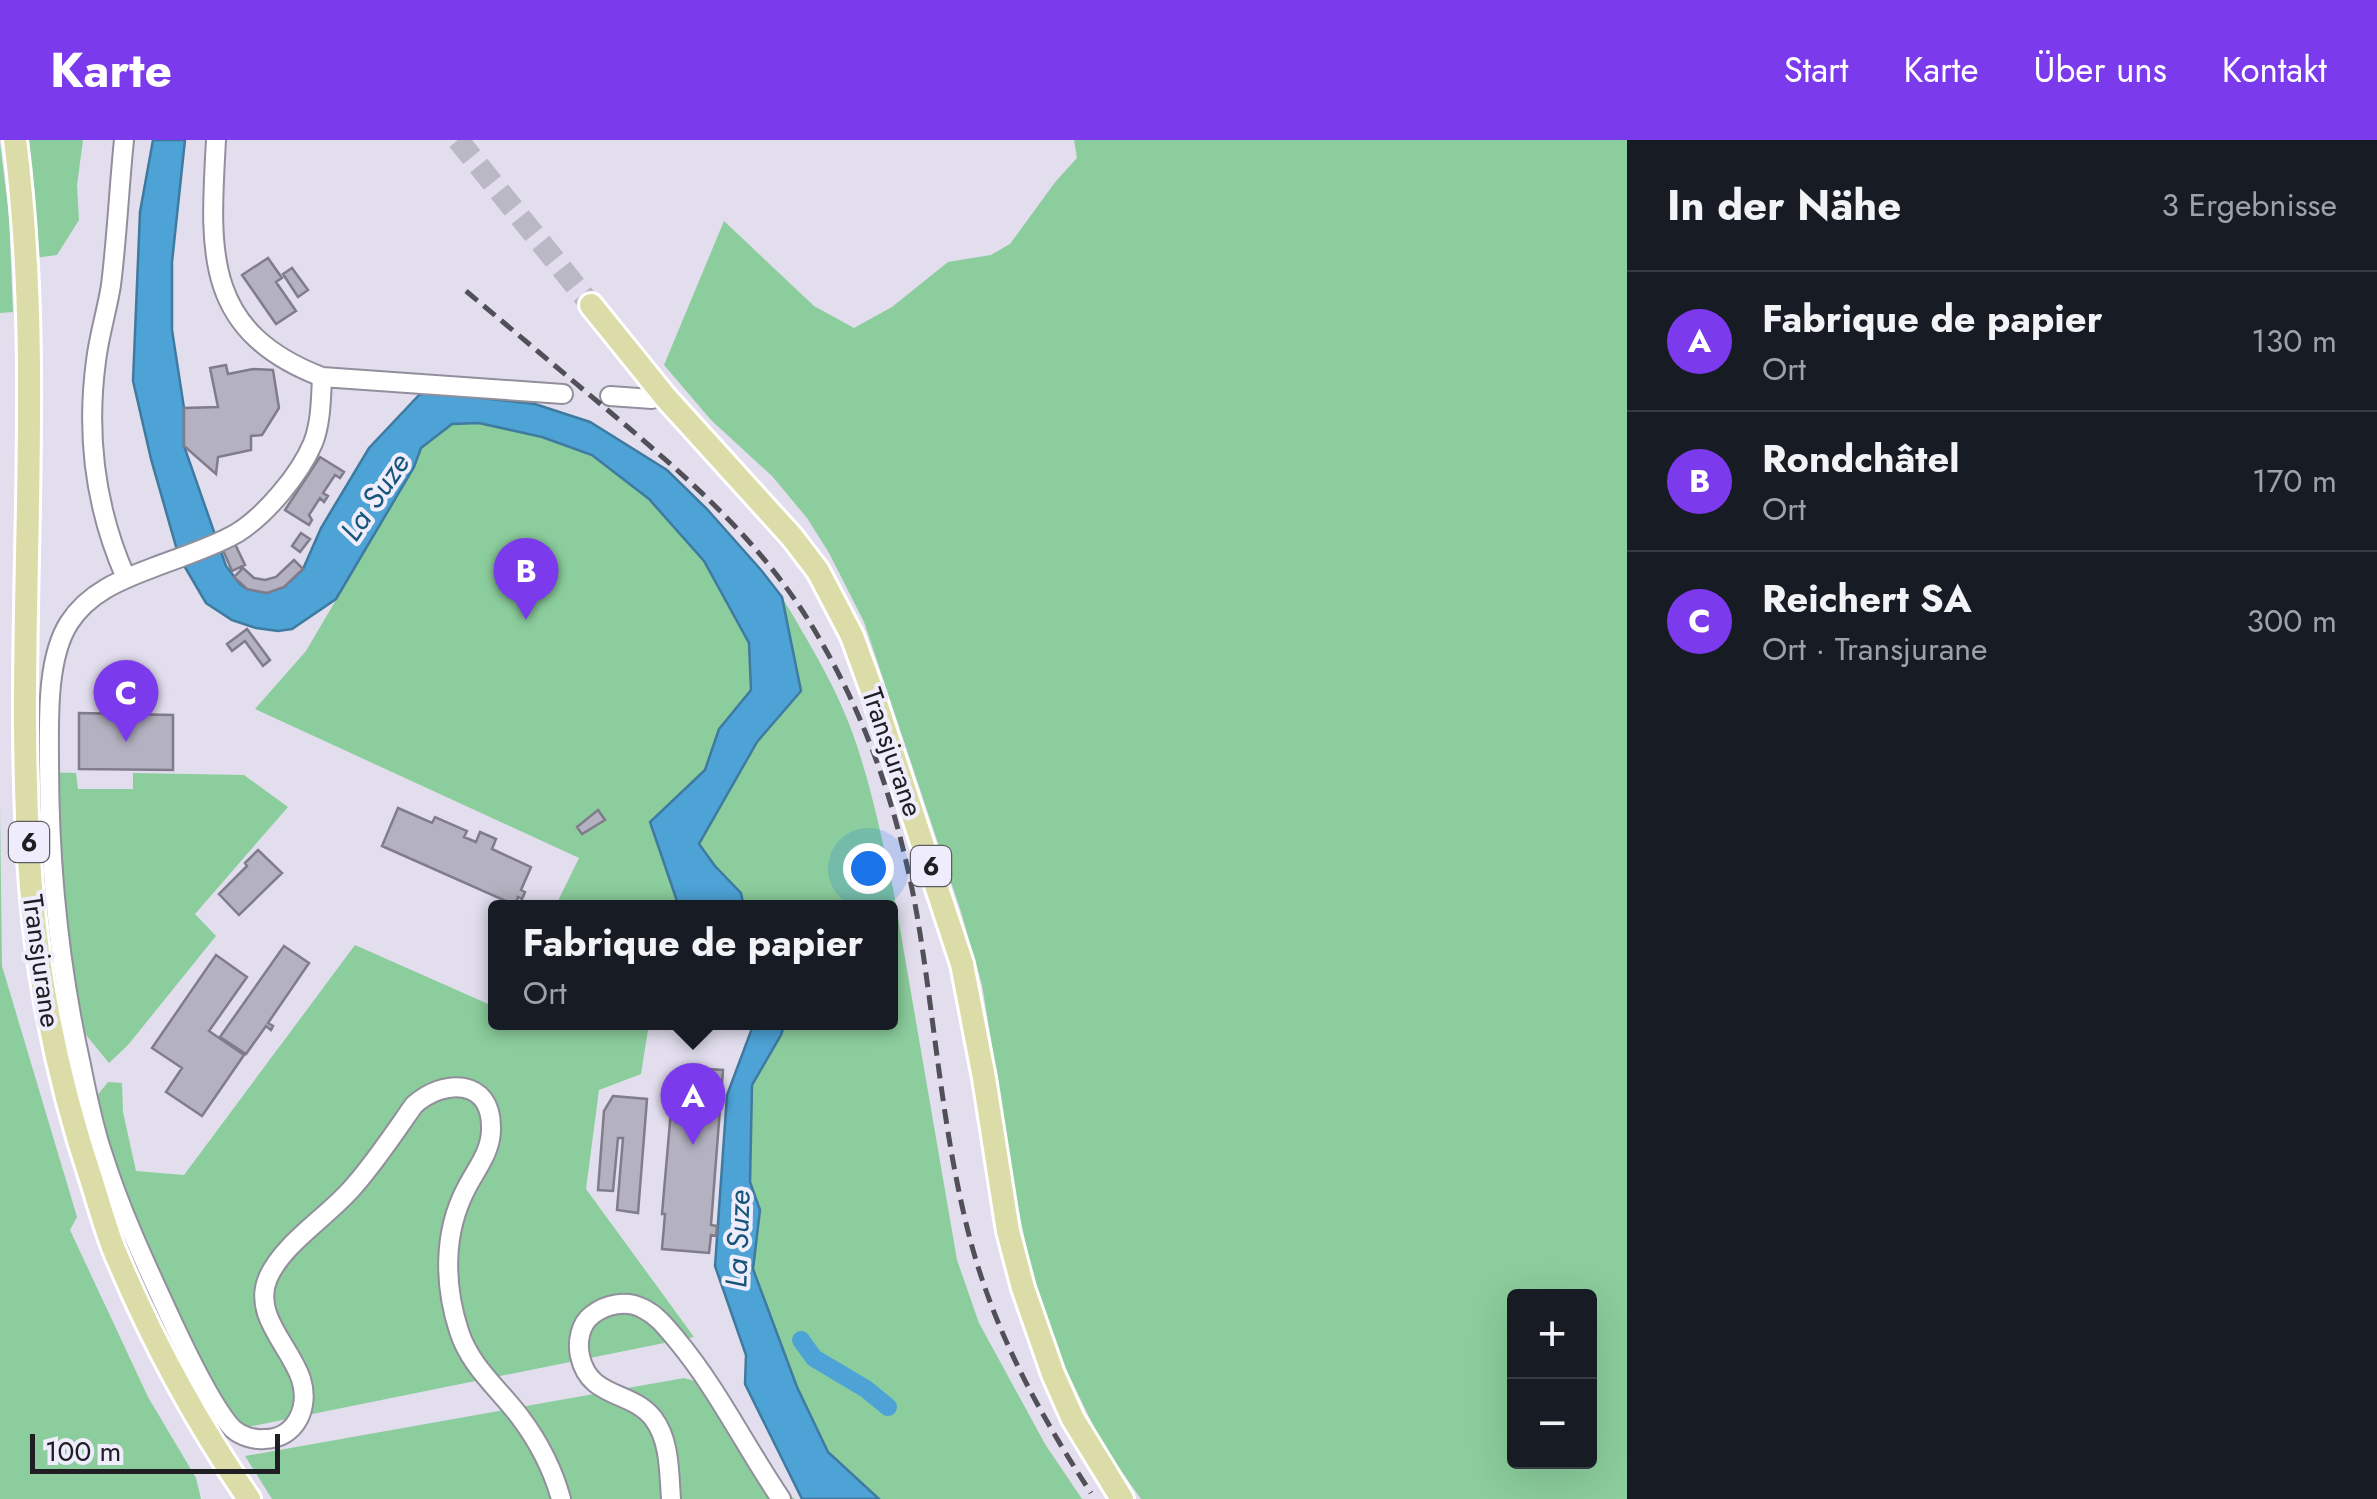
<!DOCTYPE html>
<html lang="de">
<head>
<meta charset="utf-8">
<style>
	body { margin:0; font-family:Jost,sans-serif; background:#242831; color:#f1f3f6 }
	.controls { position:absolute; right:30px; bottom:30px; display:grid; overflow:hidden; border-radius:10px; box-shadow:0 10px 40px #0002 }
	.controls button { width:90px; height:90px; display:grid; place-items:center; padding:0; border:0; border-bottom:2px solid #363941; background:#171b24; color:#f1f3f6; font:50px sans-serif }
	.scale { position:absolute; left:30px; bottom:25px; width:250px; box-sizing:border-box; padding-left:10px; border:5px solid #1f1e23; border-top:0; font-size:28px; line-height:35px; white-space:nowrap; color:#1f1e23; -webkit-text-stroke:8px #efecfc; paint-order:stroke }
	.you { position:absolute; left:868px; top:728px; width:35px; height:35px; margin:-25px; border:8px solid #fff; border-radius:50%; background:#1a73e8; box-shadow:0 0 0 15px #1a73e833 }
	.badge { display:grid; place-items:center; width:65px; height:65px; border-radius:50%; background:#7c3aed; color:#fff; font-size:32px; font-weight:700 }
	.pin { position:absolute; translate:-50% -82px; filter:drop-shadow(0 2px 5px #0008) }
	.pin::after { content:''; position:absolute; top:52px; width:35px; height:30px; background:inherit; clip-path:polygon(0 0,100% 0,50% 100%) }
	.popup { position:absolute; left:488px; top:760px; width:410px; height:130px; box-sizing:border-box; display:grid; place-content:center; border-radius:10px; background:#171b24; filter:drop-shadow(0 2px 8px #0005); font-size:32px; white-space:nowrap; color:#9ea1a6 }
	.popup b { font-size:38px; color:#f1f3f6 }
	.popup::after { content:''; position:absolute; left:50%; top:100%; margin-left:-20px; border:20px solid transparent; border-top-color:#171b24 }
	.list { margin:0; padding:0; list-style:none }
	h2 { display:flex; justify-content:space-between; align-items:center; height:130px; margin:0; padding:0 40px; font-size:42px }
	h2 small { font-size:32px; font-weight:400; color:#9ea1a6 }
	.list li { display:grid; grid-template-columns:65px 1fr auto; gap:30px; align-items:center; box-sizing:border-box; height:140px; padding:0 40px; border-top:2px solid #363941 }
	.list b { display:block; font-size:38px; white-space:nowrap }
	.list p { margin:0; font-size:32px; white-space:nowrap; color:#9ea1a6 }
	.list em { font-size:32px; font-style:normal; color:#9ea1a6 }
	.map { position:relative; flex:none; width:1627px; height:1359px; overflow:hidden }
	header { display:flex; align-items:center; gap:60px; box-sizing:border-box; height:140px; padding:0 50px; background:#7c3aed; color:#fff }
	header strong { font-size:48px }
	nav { display:flex; gap:55px; margin-inline-start:auto; font-size:35px }
	main { display:flex }
	aside { flex:1; background:#171b24 }
	.map>svg:first-child { display:block }
	.green { fill:#8bcd9c; fill-rule:evenodd }
	.water { fill:#4da2d6; stroke:#3f7aa0; stroke-width:2.5 }
	.lines { fill:none; stroke-linecap:round; stroke-linejoin:round }
	.canal { stroke:#4da2d6; stroke-width:18 }
	.building { fill:#b4b1c0; stroke:#807c8b; stroke-width:2.5 }
	.major-tunnel { stroke:#bbb8c5; stroke-width:22; stroke-dasharray:22 11; stroke-linecap:butt }
	.minor-casing { stroke:#928f9d; stroke-width:22 }
	.major-casing { stroke:#fff; stroke-width:28 }
	.minor { stroke:#fff; stroke-width:18 }
	.major { stroke:#dcdca8; stroke-width:22 }
	.rail { stroke:#514f57; stroke-width:5; stroke-dasharray:15 8; stroke-linecap:butt }
	.labels { text-anchor:middle; stroke-width:8; stroke-linejoin:round; paint-order:stroke }
	.shield { fill:#efecfc; stroke:#5d5c64; stroke-width:2.5 }
	.shield-label { font-size:25px; font-weight:bold; fill:#1f1e23 }
	.street-label { font-size:28px; fill:#1f1e23; stroke:#efecfc }
	.water-label { font-size:30px; font-style:italic; fill:#17567a; stroke:#efecfc }
</style>
</head>
<body>
<header>
<strong>Karte</strong>
<nav><a>Start</a><a>Karte</a><a>Über uns</a><a>Kontakt</a></nav>
</header>
<main>
<div class="map">
<svg width="1627" height="1359" viewBox="0 0 1627 1359">
	<rect width="100%" height="100%" fill="#e2deee"/>
	<path class="green" d="M25,0H83L77,45L79,80L57,115L35,118Z
		M1074,0H1627V1359H1141L1105,1308L1089,1277L1060,1217L1043,1169L1029,1120L1019,1072L982,845L961,772L864,482L829,413L807,378L772,336L711,280L664,225L724,81L814,166L854,188L892,167L948,122L991,115L1010,104L1056,41L1077,18ZM1514,1156H1590V1322H1514Z
		M0,3L9,75L13,172L0,173Z
		M479,283L542,297L592,315L649,359L704,421L749,503L751,550L719,589L705,630L650,682L678,764L691,767H555L579,718L255,569L306,511L414,327L421,308L452,284Z
		M782,457C809,503 839,551 856,603C872,650 882,700 893,748L957,1120L979,1183L1045,1304L1082,1359H879L828,1312L797,1247L753,1129L760,1070L750,1042L752,945L781,895L785,883L890,882V768L744,767L741,753L715,726L699,704L757,602L801,551Z
		M45,632L76,633L78,649H133V633L244,635L288,667L195,774L216,796L128,905L109,923L68,873Z
		M0,667L2,826L77,1077L70,1090L148,1257L196,1338L201,1359H0Z
		M355,805L495,867L496,882L649,883L641,934L599,950L586,1049L694,1197L233,1290L205,1247L88,967L108,942L122,943L123,972L136,1031L184,1035Z
		M684,1238L713,1246L778,1348L795,1359H272L245,1316Z"/>
	<path class="water" d="M153,0H185L172,122V190L184,268V306L226,426L240,444L247,449L267,453L284,447L303,429L321,388L369,308L419,255L429,252L535,264L590,282L667,330L707,369L761,430L782,457L801,551L757,602L699,704L715,726L741,753L744,767H691L678,764L650,682L705,630L719,589L751,550L749,503L704,421L649,359L592,315L542,297L479,283L452,284L421,308L414,327L336,459L292,489L278,491L256,488L232,480L206,463L179,417L151,319L133,241L140,72Z
		M754,883H785L781,895L752,945L750,1042L760,1070L753,1129L797,1247L828,1312L879,1359H802L745,1244L746,1215L715,1126L727,955Z"/>
	<g class="lines">
		<path class="canal" d="M801,1200L814,1218L866,1249L888,1267"/>
	</g>
	<path class="building" d="M268,118L282,138L276,142L296,171L276,184L242,135Z
		M292,128L308,150L298,157L283,134Z
		M226,225L228,234L253,229L273,230L279,268L262,295L251,296V310L218,317L216,334L184,306V268L218,267L210,228Z
		M320,317L344,332L340,338L335,335L323,353L328,356L324,362L320,358L309,375L312,380L309,385L285,370Z
		M301,393L310,399L300,412L292,406Z
		M235,404L245,425L232,431L223,410Z
		M294,420L303,429L284,447L267,453L247,449L234,437L243,428L254,438L265,440L276,437Z
		M247,489L270,520L263,526L245,501L232,511L227,504Z
		M79,573L173,575V630L79,629Z
		M398,668L432,683L435,677L467,691L464,697L476,702L480,692L496,699L492,709L531,727L521,750L525,752L522,759L518,757L515,765L382,706Z
		M598,670L605,680L582,694L577,687Z
		M258,710L282,733L239,775L219,754L247,726L245,723Z
		M284,806L309,823L268,883L273,886L271,890L266,886L246,914L220,897Z
		M216,815L247,837L209,891L244,915L202,976L166,952L182,928L152,908Z
		M689,928L723,930L711,1085L717,1086L716,1096L711,1095L709,1113L662,1109L665,1074H662L674,936L676,934L688,935Z
		M613,956L647,959L638,1073L617,1070L623,998H618L613,1051L598,1050L604,971Z"/>
	<g class="lines">
		<path class="major-tunnel" d="M458,0L591,165"/>
		<g class="minor-casing">
			<path id="minor" d="M124,0C119,48 117,97 111,145C107,171 99,195 96,221C86,296 95,368 126,438
				M216,0C210,110 202,191 322,237L563,254
				M322,237C321,258 321,283 313,303C300,334 266,375 237,393C211,408 180,417 152,428C120,440 88,453 69,483C46,519 49,582 49,623C49,725 59,826 81,925C87,955 93,986 103,1015C121,1072 146,1125 171,1179C184,1207 213,1268 233,1289C241,1296 254,1300 264,1299C296,1299 310,1267 301,1239C290,1206 252,1175 268,1138C283,1103 329,1076 354,1046C376,1021 395,992 414,965C444,938 491,939 491,987C492,1011 476,1029 466,1049C443,1093 444,1145 459,1191C470,1226 498,1248 520,1277C538,1301 553,1330 561,1359
				M610,256L652,259
				M671,1359C669,1332 670,1300 653,1278C631,1250 589,1259 580,1216C577,1202 580,1184 592,1175C606,1164 626,1160 642,1168C657,1175 666,1187 676,1199C717,1248 745,1306 781,1359"/>
		</g>
		<g class="major-casing">
			<path id="major" d="M15,0C47,248 12,498 31,747C39,848 60,946 92,1042C99,1064 105,1086 113,1107C149,1195 195,1280 249,1359
				M591,165L666,258L792,397L818,431L852,496L871,548L962,824L984,938L1008,1091L1023,1148L1053,1234L1073,1279L1122,1359"/>
		</g>
		<use href="#minor" class="minor"/>
		<use href="#major" class="major"/>
		<path class="rail" d="M466,151C514,191 562,232 610,272C693,342 770,409 823,505C871,589 900,679 917,775C935,881 942,990 969,1095C993,1189 1038,1272 1091,1353"/>
	</g>
	<g class="labels">
		<g class="shield">
			<rect x="9" y="682" width="40" height="40" rx="8"/>
			<rect x="911" y="706" width="40" height="40" rx="8"/>
		</g>
		<g class="shield-label">
			<text x="29" y="711">6</text>
			<text x="931" y="735">6</text>
		</g>
		<g class="street-label">
			<text transform="translate(893 612) rotate(71)" y="10">Transjurane</text>
			<text transform="translate(42 821) rotate(82)" y="10">Transjurane</text>
		</g>
		<g class="water-label">
			<text transform="translate(375 357) rotate(-56)" y="10">La Suze</text>
			<text transform="translate(738 1099) rotate(-88)" y="10">La Suze</text>
		</g>
	</g>
</svg>
<div class="controls">
<button>+</button>
<button>−</button>
</div>
<div class="scale">100 m</div>
<div class="you"></div>
<div class="pin badge" style="left:693px;top:1005px">A</div>
<div class="popup"><b>Fabrique de papier</b>Ort</div>
<div class="pin badge" style="left:526px;top:480px">B</div>
<div class="pin badge" style="left:126px;top:602px">C</div>
</div>
<aside>
<h2>In der Nähe<small>3 Ergebnisse</small></h2>
<ul class="list">
<li><span class="badge">A</span><div><b>Fabrique de papier</b><p>Ort</p></div><em>130 m</em></li>
<li><span class="badge">B</span><div><b>Rondchâtel</b><p>Ort</p></div><em>170 m</em></li>
<li><span class="badge">C</span><div><b>Reichert SA</b><p>Ort · Transjurane</p></div><em>300 m</em></li>
</ul>
</aside>
</main>
</body>
</html>
